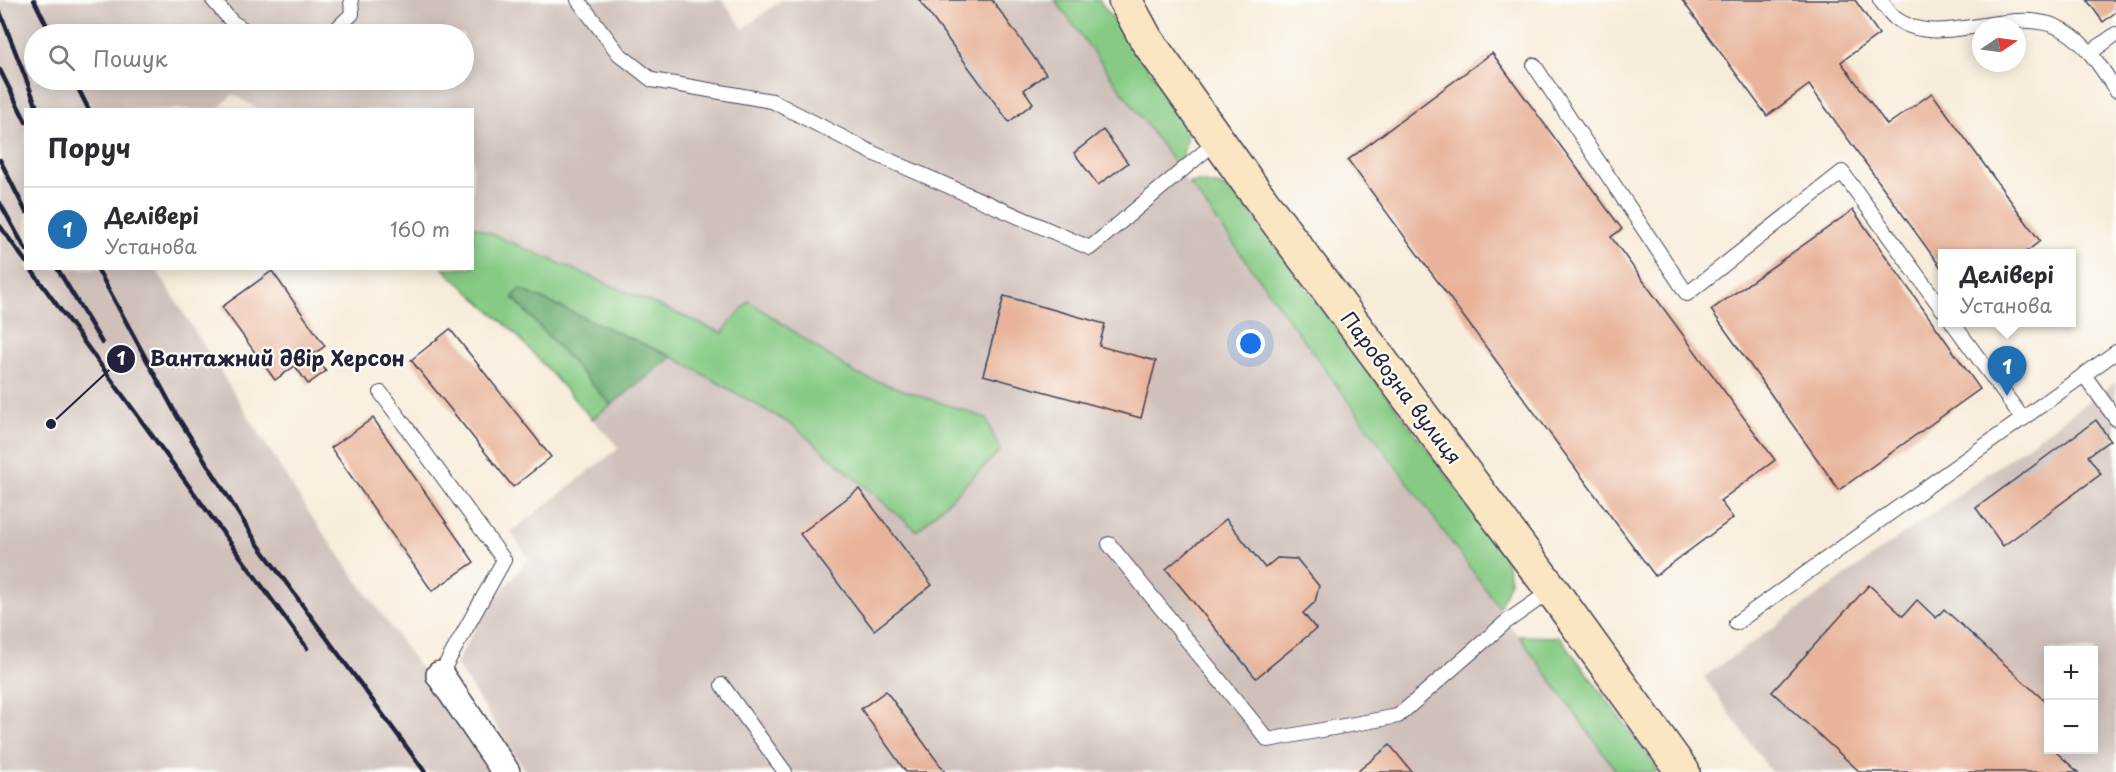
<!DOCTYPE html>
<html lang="uk">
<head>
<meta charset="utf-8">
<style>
	body { margin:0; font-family:"Playpen Sans",sans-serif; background:#f7f7f7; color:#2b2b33 }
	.controls { position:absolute; right:18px; bottom:18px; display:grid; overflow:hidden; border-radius:0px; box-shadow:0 3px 15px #0003 }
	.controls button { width:54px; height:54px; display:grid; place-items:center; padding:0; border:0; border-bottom:2px solid #e1e1e2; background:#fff; color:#2b2b33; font:30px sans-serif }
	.compass { position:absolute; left:1972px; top:18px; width:54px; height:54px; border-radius:50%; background:#fff; box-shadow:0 3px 15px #0003; rotate:77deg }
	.you { position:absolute; left:1251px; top:344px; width:21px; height:21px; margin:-15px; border:4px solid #fff; border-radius:50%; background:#1a73e8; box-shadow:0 0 0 9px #1a73e833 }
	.badge { display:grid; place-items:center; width:39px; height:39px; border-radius:50%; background:#1f6fb2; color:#fff; font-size:20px; font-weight:700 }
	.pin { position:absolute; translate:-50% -50px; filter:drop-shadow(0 2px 3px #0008) }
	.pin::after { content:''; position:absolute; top:32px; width:21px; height:18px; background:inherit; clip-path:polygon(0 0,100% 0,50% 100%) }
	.popup { position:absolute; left:1938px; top:249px; width:138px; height:78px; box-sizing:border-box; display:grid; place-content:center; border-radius:0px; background:#fff; filter:drop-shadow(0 2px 4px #0005); font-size:20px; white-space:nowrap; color:#7c7c81 }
	.popup b { font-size:22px; color:#2b2b33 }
	.popup::after { content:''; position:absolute; left:50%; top:100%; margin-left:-12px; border:12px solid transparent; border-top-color:#fff }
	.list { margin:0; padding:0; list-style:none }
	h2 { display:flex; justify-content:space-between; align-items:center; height:78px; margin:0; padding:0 24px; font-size:26px }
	h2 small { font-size:20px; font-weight:400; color:#7c7c81 }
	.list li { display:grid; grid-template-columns:39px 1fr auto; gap:18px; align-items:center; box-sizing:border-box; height:84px; padding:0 24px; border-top:2px solid #e1e1e2 }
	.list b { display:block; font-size:22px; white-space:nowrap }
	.list p { margin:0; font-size:20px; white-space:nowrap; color:#7c7c81 }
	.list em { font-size:20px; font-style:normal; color:#7c7c81 }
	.icon { flex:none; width:33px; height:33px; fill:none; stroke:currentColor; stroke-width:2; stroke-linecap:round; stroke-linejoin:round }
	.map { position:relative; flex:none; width:2116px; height:772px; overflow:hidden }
	.search { position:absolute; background:#fff; box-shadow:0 3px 15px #0003; left:24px; top:24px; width:450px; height:66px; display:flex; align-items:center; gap:15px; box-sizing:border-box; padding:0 21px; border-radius:33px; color:#7c7c81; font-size:22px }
	.panel { position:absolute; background:#fff; box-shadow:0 3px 15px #0003; left:24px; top:108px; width:450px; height:162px; border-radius:0px }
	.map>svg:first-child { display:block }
	.industrial { fill:#cfc0ba; fill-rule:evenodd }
	.green { fill:#86ca84; stroke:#547660; stroke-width:1.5 }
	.forest { fill:#6cae72; stroke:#476856; stroke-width:1.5 }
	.building { fill:#e8b39a }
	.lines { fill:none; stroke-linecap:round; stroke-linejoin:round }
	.lane-casing { stroke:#424053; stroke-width:16 }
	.street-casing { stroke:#424053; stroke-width:30 }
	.secondary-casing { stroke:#424053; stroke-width:36 }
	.lane { stroke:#fff; stroke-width:14 }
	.street { stroke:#fff; stroke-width:27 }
	.secondary { stroke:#fbe6c4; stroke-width:33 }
	.rail { stroke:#22223b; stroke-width:4.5 }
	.labels { text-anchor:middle; stroke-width:4.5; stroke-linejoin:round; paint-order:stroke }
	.street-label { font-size:20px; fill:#22223b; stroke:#fdfcf7 }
	.leader { fill:none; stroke:#22223b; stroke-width:2 }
	.callout-dot { fill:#22223b; stroke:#fdfcf7; stroke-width:2 }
	.mark-label { font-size:18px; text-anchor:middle; font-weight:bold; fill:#fff }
	.callout-label { font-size:21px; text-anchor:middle; font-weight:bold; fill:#22223b; stroke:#fdfcf7; stroke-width:4.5; stroke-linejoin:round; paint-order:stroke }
</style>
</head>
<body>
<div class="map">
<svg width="2116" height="772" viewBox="0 0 2116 772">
	<rect width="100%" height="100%" fill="#fdfcf7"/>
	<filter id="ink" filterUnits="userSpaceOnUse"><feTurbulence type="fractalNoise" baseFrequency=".0167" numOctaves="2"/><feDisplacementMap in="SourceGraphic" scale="12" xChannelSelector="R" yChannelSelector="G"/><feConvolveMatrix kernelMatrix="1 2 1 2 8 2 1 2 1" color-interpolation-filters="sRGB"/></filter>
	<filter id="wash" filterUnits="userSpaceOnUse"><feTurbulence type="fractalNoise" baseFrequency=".008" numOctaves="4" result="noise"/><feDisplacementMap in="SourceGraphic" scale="24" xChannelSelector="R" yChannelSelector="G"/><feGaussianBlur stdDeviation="1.35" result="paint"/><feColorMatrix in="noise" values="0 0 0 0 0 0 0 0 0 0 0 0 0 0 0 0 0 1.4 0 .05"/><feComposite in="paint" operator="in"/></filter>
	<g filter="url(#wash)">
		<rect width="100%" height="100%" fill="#f7ecda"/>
		<path class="industrial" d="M0,0H723L743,29L781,0H1054L1617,772H526L456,664L489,604L529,559L511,532L619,448L592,419L673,357L794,426L917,530L1000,451L986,418L856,374L749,301L722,333L473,226L472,110L257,109L233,94L218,109L26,110V268L156,269L311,516L495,772H0ZM34,34H464V80H34Z
			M2116,382V772H1771L1704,677ZM2048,650H2094V750H2048Z"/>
		<path class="green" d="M1055,0H1099L1182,114L1187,138L1182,157L1175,164Z
			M1200,182L1220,186L1236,194L1505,553L1510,581L1499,608L1189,183Z
			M473,226L722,333L749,301L856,374L986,418L1000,451L917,531L794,426L673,357L520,290L513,298L611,405L592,419L514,332L443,269L472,268Z
			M1519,636L1560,637L1660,772H1617Z"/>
		<path class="forest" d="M520,289L673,357L611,405L513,297Z"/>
		<g id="blocks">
			<path class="building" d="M919,0H992L1046,74L1024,90L1033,103L1009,122Z
				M1682,0H1855L1879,34L1841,62L1887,125L1932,93L2040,241L2023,254H1942V269L1809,85L1767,116Z
				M2087,0H2116V12L2103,22Z
				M1492,53L1622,229L1611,237L1775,460L1720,501L1733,518L1655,576L1348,160Z
				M1103,130L1128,163L1098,185L1074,153Z
				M1853,210L1980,389L1839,490L1711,310Z
				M272,271L325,346L314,354L326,371L308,384L295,366L275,380L222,307Z
				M1004,296L1105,324L1099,346L1156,361L1141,418L983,375Z
				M450,329L551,457L513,487L411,360Z
				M373,418L474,562L432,591L331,448Z
				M2096,420L2110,440L2088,456L2101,474L2003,546L1976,508Z
				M859,489L932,585L874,630L800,534Z
				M1226,519L1265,568L1277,558L1297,559L1319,586L1315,602L1303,613L1316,629L1256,678L1166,569Z
				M1869,585L1903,616L1917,600L1936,618L1944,609L2048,704V750H2060L2057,753L2078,772H1860L1772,692Z
				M886,691L945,772H906L861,709Z
				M1390,745L1412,772H1357Z"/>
		</g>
	</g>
	<g filter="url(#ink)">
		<use href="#blocks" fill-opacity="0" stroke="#424053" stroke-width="1.5"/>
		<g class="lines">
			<g class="lane-casing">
				<path id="lane" d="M213,0L232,22L251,34
					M578,0L619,54L652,80L772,101L875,154L1090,248L1218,140
					M1880,0C1885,6 1889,13 1895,18C1941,53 2014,0 2065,31C2087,44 2102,69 2116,90
					M331,34L352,14L351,0
					M2090,53L2116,34
					M1534,65L1687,294L1842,172L1942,309
					M1952,322L2023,419
					M2084,375L2116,419
					M381,393L504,560L440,675
					M1109,544L1268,740L1398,716L1506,622L1552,590
					M1736,623L2116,352
					M722,685L785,772"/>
			</g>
			<g class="street-casing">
				<path id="street" d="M440,675L506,772"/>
			</g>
			<g class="secondary-casing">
				<path id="secondary" d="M1125,0L1146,39L1247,181L1552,590L1683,772"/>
			</g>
			<use href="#lane" class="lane"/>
			<use href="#street" class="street"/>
			<use href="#secondary" class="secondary"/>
			<path class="rail" d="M34,0L51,34
				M0,12L38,110
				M0,70L26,122
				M74,80L89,110
				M0,160L26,212
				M0,203L26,250
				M0,226L26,262
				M30,268L307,648
				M57,268L102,343
				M97,268L177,416L257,543L425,772"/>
		</g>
	</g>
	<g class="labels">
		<g class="street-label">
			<text transform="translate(1401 388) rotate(53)" y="7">Паровозна вулиця</text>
		</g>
	</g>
	<path class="leader" d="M51 424L121 359"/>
	<g class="callout-dot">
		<circle cx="51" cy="424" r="6"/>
		<circle cx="121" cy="359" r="15"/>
	</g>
	<g class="mark-label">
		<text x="121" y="365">1</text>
	</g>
	<g class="callout-label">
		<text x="277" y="366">Вантажний двір Херсон</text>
	</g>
</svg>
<div class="controls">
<button>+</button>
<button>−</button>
</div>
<svg class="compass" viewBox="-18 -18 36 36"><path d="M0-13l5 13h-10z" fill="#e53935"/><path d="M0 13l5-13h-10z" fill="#7c7c81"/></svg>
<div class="you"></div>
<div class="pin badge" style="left:2007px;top:396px">1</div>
<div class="popup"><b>Делівері</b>Установа</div>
<div class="search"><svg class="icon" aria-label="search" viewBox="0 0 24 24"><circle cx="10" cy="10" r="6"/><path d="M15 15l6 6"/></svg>Пошук</div>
<section class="panel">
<h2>Поруч<small></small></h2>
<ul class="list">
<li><span class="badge">1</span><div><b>Делівері</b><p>Установа</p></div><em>160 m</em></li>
</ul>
</section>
</div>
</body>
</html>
